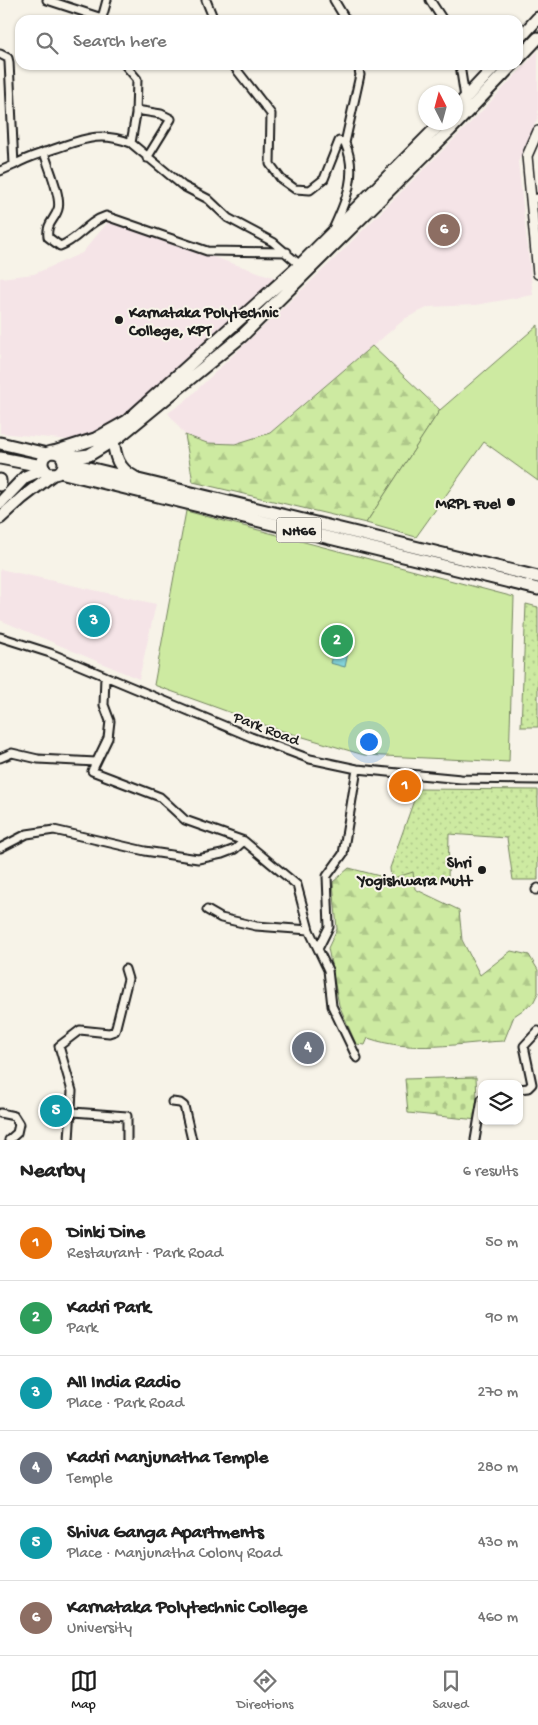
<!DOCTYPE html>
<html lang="en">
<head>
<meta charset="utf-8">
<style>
	body { margin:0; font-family:"Gochi Hand",sans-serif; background:#f6f6f6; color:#222 }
	.controls { position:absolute; right:15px; bottom:15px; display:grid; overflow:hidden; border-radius:10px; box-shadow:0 1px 4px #0004 }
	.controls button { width:45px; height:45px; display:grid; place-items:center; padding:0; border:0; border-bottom:1px solid #e0e0e0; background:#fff; color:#222; font:25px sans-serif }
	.compass { position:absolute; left:418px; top:85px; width:45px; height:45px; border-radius:50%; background:#fff; box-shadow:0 1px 4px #0004; rotate:354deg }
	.you { position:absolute; left:368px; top:741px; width:18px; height:18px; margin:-12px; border:4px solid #fff; border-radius:50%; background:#1a73e8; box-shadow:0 0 0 8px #1a73e833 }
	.badge { display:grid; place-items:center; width:32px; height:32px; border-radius:50%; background:#1c1c1c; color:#fff; font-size:16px; font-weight:700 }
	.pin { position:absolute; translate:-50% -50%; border:2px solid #fff; box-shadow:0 1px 5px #0006 }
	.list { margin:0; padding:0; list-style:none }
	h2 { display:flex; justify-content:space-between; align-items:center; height:65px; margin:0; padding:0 20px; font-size:21px }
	h2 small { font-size:16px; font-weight:400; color:#767676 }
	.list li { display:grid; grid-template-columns:32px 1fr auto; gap:15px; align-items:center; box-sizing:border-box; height:75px; padding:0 20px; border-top:1px solid #e0e0e0 }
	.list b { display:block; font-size:19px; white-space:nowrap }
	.list p { margin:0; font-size:16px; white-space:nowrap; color:#767676 }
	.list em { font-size:16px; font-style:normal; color:#767676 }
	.icon { flex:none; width:28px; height:28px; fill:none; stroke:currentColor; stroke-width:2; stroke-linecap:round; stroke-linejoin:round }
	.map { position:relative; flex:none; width:538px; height:1140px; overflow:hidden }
	.search { position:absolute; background:#fff; box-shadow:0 1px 4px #0004; left:15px; right:15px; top:15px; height:55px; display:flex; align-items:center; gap:12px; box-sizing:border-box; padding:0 18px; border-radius:15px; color:#767676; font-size:19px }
	.sheet { height:515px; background:#fff }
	nav { display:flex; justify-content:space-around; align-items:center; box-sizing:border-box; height:70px; border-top:1px solid #e0e0e0; background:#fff; font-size:14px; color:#767676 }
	nav a { display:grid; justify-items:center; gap:2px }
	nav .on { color:#1c1c1c }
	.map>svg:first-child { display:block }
	.built { fill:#f5e4e7 }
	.grass { fill:url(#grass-dots); stroke:#74835e }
	.forest { fill:url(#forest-firs); stroke:#74835e }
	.cemetery { fill:url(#cemetery-stones); stroke:#74835e }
	.park { fill:#cdeaa1; stroke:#74835e }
	.water { fill:#84d5db; stroke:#5a8b8f }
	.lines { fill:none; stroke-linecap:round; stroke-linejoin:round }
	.minor-casing { stroke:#1c1c1c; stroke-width:11 }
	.tertiary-casing { stroke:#1c1c1c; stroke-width:12 }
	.primary-casing { stroke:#1c1c1c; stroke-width:15 }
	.trunk-casing { stroke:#1c1c1c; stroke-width:15 }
	.minor { stroke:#f7f3e8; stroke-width:7 }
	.tertiary { stroke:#f7f3e8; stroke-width:9 }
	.primary { stroke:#f7f3e8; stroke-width:11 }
	.trunk { stroke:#f7f3e8; stroke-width:11 }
	.poi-dot { fill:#1c1c1c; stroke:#f7f3e8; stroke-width:2 }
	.labels { text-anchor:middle; stroke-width:4; stroke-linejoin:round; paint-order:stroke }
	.shield { fill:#f7f3e8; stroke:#5e5c59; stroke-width:1 }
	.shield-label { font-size:15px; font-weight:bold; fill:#1c1c1c }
	.poi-label { font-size:16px; font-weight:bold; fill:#1c1c1c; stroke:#f7f3e8; text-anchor:end }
	.street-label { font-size:16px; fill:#1c1c1c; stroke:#f7f3e8 }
</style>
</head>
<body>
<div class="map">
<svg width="538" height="1140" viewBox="0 0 538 1140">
	<defs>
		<pattern id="grass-dots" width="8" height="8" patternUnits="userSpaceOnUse" patternTransform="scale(1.25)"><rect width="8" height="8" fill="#cdeaa1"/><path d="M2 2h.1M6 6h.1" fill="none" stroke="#afc88a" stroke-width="1.8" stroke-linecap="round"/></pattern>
		<pattern id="forest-firs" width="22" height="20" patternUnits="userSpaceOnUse" patternTransform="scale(1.25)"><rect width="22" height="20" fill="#cdeaa1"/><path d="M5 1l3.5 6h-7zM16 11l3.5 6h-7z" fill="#afc88a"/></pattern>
		<pattern id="cemetery-stones" width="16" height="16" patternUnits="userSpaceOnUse" patternTransform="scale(1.25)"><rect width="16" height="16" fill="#cdeaa1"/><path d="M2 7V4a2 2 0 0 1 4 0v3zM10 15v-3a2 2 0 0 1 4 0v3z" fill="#afc88a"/></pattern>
	</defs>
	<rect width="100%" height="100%" fill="#f7f3e8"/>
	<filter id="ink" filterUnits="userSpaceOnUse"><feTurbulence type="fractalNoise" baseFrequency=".02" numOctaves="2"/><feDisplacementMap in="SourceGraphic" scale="10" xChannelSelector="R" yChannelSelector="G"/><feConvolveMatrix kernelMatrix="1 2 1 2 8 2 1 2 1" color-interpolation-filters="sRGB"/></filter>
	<g filter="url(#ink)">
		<path class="built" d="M538,51V117L518,162L533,295L475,305L429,307L406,318L270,433L236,444L207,443L185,435L168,413L185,401L330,263L478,115Z
			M108,222L282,280L195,359L105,431L70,440L0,433V278L34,274L82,253Z
			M0,569L156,604L139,679L0,620Z"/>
		<path class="grass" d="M526,604L538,607V727H521Z
			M418,789L538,790V880H513L507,838L449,834L448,880L416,882L391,879L390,868Z"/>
		<path class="forest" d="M372,346L440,410L366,523L193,482L185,435L207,443L235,444L270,433Z
			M349,868L391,879L413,872L415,889L459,910L462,940L480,975L511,951L529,955L538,970V993L533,1003L514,1016L504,1041C456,1043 414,1054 368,1038L365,1045L356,1044L339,1005L328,948L337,929L333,882Z"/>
		<path class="cemetery" d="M476,1077L478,1120L408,1113L405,1079Z"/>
		<path class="park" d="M538,325V481L484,442L416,537L366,523L440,410Z
			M186,511L514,597L509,762L364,755L276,729L154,685Z"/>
		<path class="water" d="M334,649L348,653L345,667L330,663Z"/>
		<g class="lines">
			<g class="minor-casing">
				<path id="minor" d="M47,0L102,18L107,0
					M206,0L214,20
					M334,0L346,20
					M430,0L443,20
					M0,54L8,58L9,62L14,165C27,157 40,154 54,149C84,139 100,131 131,143L183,186L208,199L228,218L273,242L300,265
					M125,65L137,79L136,114L131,143
					M233,65L271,114L270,164L281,179L295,189L310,190L324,179L339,141L345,143C358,173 347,199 334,227
					M460,65L465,98
					M136,110L161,114L171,119L147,158
					M345,143L360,75L358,65
					M44,152C47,164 62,197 58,209C55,220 46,223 48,237L60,246C78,240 87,222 106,216L207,251L287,252
					M0,171L14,165
					M531,199L538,198
					M0,637L50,653L251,737L310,759L357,769L461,779L538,780
					M105,676L104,705L110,721L108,738L92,771L160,797L185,820L244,841L297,885L309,930
					M0,758L12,753L38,759L96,762
					M0,848L27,834L54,830L145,851L198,859L222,854L235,849L244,841
					M536,890L538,888
					M207,910L221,918L256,926L309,930L328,970L332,1006L357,1058
					M318,949L329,927L327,876L343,854L357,769
					M519,1089L528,1088L532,1084L524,1046L538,1031
					M172,1102L180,1103L184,1106L192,1140
					M73,1112L127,1116V1140
					M0,1113L14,1116L19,1124L17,1133L9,1140
					M69,1140L72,1091L59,1046L80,1030L109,1033L115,1031L128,979L125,969
					M475,1140L482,1099"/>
			</g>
			<g class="tertiary-casing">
				<path id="tertiary" d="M538,131L527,156L538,274"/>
			</g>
			<g class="primary-casing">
				<path id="primary" d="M518,40L538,18
					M518,59L538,38
					M456,108L496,65
					M54,452L95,439L127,421L300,265L442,122
					M63,458L89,455L120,436L242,336L450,130L512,65
					M0,503L25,477L44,469
					M0,518L22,498L53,474"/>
			</g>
			<g class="trunk-casing">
				<path id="trunk" d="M113,440C115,456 118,469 134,477
					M0,443L47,454
					M42 463a11 11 0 1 1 22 0a11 11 0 1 1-22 0Z
					M0,458L42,466
					M64,462L538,577
					M60,472L538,589
					M0,480V485"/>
			</g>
			<use href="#minor" class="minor"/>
			<use href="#tertiary" class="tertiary"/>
			<use href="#primary" class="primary"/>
			<use href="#trunk" class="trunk"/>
		</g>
	</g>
	<g class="poi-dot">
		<circle cx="119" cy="320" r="5"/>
		<circle cx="511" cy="502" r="5"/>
		<circle cx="482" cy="870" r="5"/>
	</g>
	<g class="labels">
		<rect class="shield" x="276.5" y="517.5" width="45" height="25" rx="4"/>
		<g class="shield-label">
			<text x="299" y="535">NH66</text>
		</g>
		<g class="poi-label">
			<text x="129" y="317" text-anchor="start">Karnataka Polytechnic<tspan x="129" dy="18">College, KPT</tspan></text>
			<text x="501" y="508">MRPL Fuel</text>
			<text x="472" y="867">Shri<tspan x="472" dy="18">Yogishwara Mutt</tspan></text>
		</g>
		<g class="street-label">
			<text transform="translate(267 727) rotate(21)" y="6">Park Road</text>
		</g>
	</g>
</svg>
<div class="controls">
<button><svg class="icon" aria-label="layers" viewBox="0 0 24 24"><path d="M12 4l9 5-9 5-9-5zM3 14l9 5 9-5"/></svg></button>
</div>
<svg class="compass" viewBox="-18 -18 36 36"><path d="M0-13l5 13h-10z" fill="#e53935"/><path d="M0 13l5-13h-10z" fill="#767676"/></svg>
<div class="you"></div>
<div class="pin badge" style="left:405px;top:786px;background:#e8710a">1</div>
<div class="pin badge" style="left:337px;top:641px;background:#2e9e5b">2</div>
<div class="pin badge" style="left:94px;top:621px;background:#0f9aa8">3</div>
<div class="pin badge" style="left:308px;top:1048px;background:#6b7280">4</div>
<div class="pin badge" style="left:56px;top:1111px;background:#0f9aa8">5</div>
<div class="pin badge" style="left:444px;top:230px;background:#8d6e63">6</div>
<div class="search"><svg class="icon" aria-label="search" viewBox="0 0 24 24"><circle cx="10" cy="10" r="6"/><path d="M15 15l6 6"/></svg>Search here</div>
</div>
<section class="sheet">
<h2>Nearby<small>6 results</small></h2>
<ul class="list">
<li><span class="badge" style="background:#e8710a">1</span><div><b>Dinki Dine</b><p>Restaurant · Park Road</p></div><em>50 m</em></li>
<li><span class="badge" style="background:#2e9e5b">2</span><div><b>Kadri Park</b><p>Park</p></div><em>90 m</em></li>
<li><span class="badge" style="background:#0f9aa8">3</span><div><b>All India Radio</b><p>Place · Park Road</p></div><em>270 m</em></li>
<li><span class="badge" style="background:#6b7280">4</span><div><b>Kadri Manjunatha Temple</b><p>Temple</p></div><em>280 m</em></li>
<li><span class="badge" style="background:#0f9aa8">5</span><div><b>Shiva Ganga Apartments</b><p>Place · Manjunatha Colony Road</p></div><em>430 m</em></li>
<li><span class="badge" style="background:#8d6e63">6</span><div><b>Karnataka Polytechnic College</b><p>University</p></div><em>460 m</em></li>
</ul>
</section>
<nav>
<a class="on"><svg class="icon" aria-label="map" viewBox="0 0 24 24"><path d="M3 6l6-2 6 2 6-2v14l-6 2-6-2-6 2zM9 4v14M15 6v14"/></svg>Map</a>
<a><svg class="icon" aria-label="directions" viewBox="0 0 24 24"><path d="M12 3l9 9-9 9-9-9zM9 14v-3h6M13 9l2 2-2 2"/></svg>Directions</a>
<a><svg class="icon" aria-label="saved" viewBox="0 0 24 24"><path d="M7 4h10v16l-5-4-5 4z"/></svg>Saved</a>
</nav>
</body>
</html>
